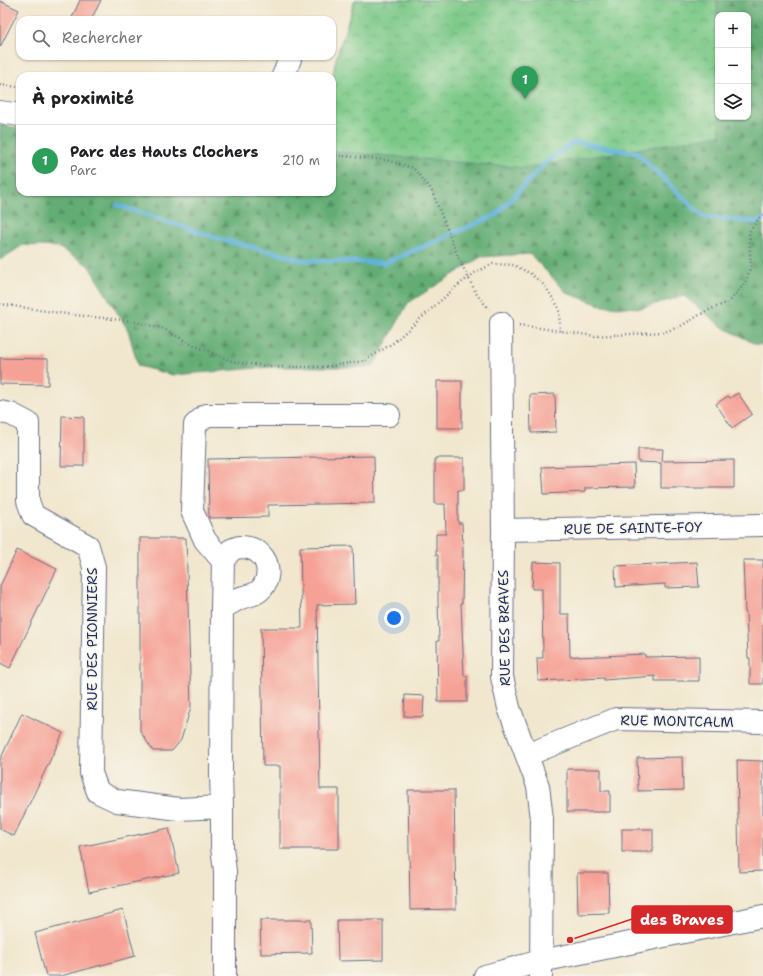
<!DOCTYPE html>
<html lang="fr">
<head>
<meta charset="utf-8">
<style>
	body { margin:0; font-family:"Shantell Sans",sans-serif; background:#f6f6f6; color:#202124 }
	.controls { position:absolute; right:12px; top:12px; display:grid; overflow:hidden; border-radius:8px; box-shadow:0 1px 3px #0004 }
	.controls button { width:36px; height:36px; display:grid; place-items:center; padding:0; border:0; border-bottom:1px solid #e0e0e0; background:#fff; color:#202124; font:20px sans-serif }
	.you { position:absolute; left:394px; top:618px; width:14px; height:14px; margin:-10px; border:3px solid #fff; border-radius:50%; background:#1a73e8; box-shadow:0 0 0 6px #1a73e833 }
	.badge { display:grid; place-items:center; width:26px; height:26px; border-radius:50%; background:#7c3aed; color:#fff; font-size:13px; font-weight:700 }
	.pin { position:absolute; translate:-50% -33px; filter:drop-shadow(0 1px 2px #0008) }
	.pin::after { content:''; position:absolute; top:21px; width:14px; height:12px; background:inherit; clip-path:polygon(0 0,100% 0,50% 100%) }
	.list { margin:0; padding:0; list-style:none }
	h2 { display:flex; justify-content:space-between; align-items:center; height:52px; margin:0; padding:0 16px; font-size:17px }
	h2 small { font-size:13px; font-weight:400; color:#757577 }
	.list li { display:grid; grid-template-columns:26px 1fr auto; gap:12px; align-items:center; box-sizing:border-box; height:72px; padding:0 16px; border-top:1px solid #e0e0e0 }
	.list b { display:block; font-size:15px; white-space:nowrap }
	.list p { margin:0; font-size:13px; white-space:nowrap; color:#757577 }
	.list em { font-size:13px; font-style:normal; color:#757577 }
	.icon { flex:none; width:22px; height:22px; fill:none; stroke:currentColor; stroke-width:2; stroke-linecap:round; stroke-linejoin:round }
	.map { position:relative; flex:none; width:763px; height:976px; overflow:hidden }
	.search { position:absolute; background:#fff; box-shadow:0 1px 3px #0004; left:16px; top:16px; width:320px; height:44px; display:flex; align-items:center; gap:10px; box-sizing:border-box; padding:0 14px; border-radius:12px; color:#757577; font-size:15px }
	.panel { position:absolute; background:#fff; box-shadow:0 1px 3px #0004; left:16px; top:72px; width:320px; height:124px; border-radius:12px }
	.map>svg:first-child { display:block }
	.forest { fill:url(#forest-firs); stroke:#406e69; fill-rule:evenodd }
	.park { fill:url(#park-crowns); stroke:#4b7c73 }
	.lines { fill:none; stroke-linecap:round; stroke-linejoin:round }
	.stream { stroke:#60b2db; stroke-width:5 }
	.building { fill:#f6a195 }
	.minor-casing { stroke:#666f85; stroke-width:24 }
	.path { stroke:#666f85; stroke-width:2.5; stroke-dasharray:1 3; stroke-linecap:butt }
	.minor { stroke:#fff; stroke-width:22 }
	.labels { text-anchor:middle; stroke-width:3; stroke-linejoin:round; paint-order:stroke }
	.street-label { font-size:14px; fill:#1b2f5e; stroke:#f7f3e8 }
	.leader { fill:none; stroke:#d62828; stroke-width:1.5 }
	.callout-dot { fill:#d62828; stroke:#f7f3e8; stroke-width:1.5 }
	.callout { fill:#d62828; stroke:#d62828; stroke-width:1.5 }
	.callout-label { font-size:15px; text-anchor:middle; font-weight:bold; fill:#fff }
</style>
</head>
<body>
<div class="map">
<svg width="763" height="976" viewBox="0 0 763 976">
	<defs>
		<pattern id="forest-firs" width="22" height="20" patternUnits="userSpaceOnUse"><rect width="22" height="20" fill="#64ad74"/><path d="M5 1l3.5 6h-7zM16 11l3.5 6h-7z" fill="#528d62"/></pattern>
		<pattern id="park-crowns" width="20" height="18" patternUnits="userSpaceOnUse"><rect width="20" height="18" fill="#7bc988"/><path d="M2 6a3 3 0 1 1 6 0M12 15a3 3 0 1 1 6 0" fill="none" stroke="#64a472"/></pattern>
	</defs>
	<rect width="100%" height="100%" fill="#f7f3e8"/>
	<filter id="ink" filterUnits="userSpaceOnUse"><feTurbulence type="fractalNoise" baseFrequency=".025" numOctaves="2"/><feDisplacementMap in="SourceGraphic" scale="8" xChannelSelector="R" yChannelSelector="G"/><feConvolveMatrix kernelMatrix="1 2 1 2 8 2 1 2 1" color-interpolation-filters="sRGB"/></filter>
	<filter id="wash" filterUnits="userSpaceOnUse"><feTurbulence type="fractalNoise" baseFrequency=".012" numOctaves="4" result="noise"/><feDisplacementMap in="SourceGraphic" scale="16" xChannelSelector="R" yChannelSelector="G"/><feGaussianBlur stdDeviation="0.9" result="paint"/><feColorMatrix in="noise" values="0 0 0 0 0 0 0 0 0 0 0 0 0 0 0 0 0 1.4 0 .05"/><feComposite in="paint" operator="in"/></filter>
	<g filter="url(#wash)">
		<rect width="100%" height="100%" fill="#f1e7ce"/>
		<path class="forest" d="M355,0H763V344L757,345L721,326L684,296L641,308L603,306L567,293L530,254L481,257L408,303L373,367H271L173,375L138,366L128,330L88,265L58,247L23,245L0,260V125L20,128V192H332V81L336,59ZM718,15H748V117H718Z"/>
		<path class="park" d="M355,0H717L718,117H719L720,135L526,168L332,151V81L336,59Z"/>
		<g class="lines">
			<path class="stream" d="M117,205L220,239L304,260L385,263L496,215L545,163L574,142L637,153L703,217L756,222L763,219"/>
		</g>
		<g id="blocks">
			<path class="building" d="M80,0H101L91,20H71Z
				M0,1L19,10L0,47Z
				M0,358L48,359V385L0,384Z
				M437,381H462V428H437Z
				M738,393L752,414L732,428L716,404L728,396L730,398Z
				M555,394L556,432L531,433L530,395Z
				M62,416L84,417V466H61Z
				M638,449H663L662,461L734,460V488H661V463L638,462Z
				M374,456L375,503L268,505V517L209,518L208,459Z
				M435,458H464V490H458V523H462L463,549L462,603H461L464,676H467V702H438L437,641H439L438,600V555H436V534H446L445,504H435Z
				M634,464L635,487L585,488V492L544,494L542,467Z
				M140,538H186L191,707L181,740L172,751H153L140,731Z
				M353,546L355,604L317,605L320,789H339V849H280V766H263L261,628H302L300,547Z
				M17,550L57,569L10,668L0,663V586Z
				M743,560H763V684H750V658H748L746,612H745Z
				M533,562L560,563V614H569L570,657L579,656V657L645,654V657L699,656V681H655V676L604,680V678L538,681L537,658H543L542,589H532Z
				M697,562L699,587L665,588V584L616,587L615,566Z
				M405,695L424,696L423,717L404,716Z
				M22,713L63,733L14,836L0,829V760Z
				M682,757L683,790L638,791L637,758Z
				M737,760L763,761V871L739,872Z
				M567,769H601V791H610V812H567Z
				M408,790H454L456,909L410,910Z
				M169,828L179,873L89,892L80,847Z
				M622,829H653V852H622Z
				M577,873H608L609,913L578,914Z
				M123,910L135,956L61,976H46L35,933Z
				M260,920H311L312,953L261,954Z
				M337,920H383V960L338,961Z"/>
		</g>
	</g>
	<g filter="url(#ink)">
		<use href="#blocks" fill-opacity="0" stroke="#666f85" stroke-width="1"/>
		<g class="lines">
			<g class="minor-casing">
				<path id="minor" d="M283,76L290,59
					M0,112L20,115
					M501,323L503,530L502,677L509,708L538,786L542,819L541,976
					M0,412L11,414L28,423V501L33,515L88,546L94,567L91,773L98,792L117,801L179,809L222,807V847L225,871V976
					M503,530L763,525
					M239,547C247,547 255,548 261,555C271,565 269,583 259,591C253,596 245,596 238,599C233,602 228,605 222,608L223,561L231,550Z
					M223,561L205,540L192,511L195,425L206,415H389
					M527,755L616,719L763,722
					M222,807L221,774L222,608
					M485,976L541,961L763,916"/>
			</g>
			<path class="path" d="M0,85L20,87
				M332,155L386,160L413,168L431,189L459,259L477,295L489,309
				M0,304L66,314L131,321L162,328L191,344L234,362L277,367H324L364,361L393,343L457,286L476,272L493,264L514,265L531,274L545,286L559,308L560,331
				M519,325L595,336L665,332L681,326L706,311L729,302L745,283L751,266L749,232L763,213"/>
			<use href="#minor" class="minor"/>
		</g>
	</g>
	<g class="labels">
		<g class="street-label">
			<text transform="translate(633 528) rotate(-1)" y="5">RUE DE SAINTE-FOY</text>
			<text transform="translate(504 628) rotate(-91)" y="5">RUE DES BRAVES</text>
			<text transform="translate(92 639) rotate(-90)" y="5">RUE DES PIONNIERS</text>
			<text transform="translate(677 721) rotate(1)" y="5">RUE MONTCALM</text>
		</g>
	</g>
	<path class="leader" d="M570 940L632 919"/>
	<circle class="callout-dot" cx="570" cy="940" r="4"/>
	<rect class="callout" x="632" y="906" width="100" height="27" rx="4"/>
	<g class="callout-label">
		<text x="682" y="925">des Braves</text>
	</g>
</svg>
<div class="controls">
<button>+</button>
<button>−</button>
<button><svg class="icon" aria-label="layers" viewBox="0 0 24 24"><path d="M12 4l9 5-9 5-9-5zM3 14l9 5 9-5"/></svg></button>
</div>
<div class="you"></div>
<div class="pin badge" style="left:525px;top:99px;background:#2e9e5b">1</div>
<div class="search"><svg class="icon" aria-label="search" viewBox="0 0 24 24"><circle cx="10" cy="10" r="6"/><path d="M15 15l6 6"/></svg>Rechercher</div>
<section class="panel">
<h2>À proximité<small></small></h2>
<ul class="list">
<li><span class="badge" style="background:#2e9e5b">1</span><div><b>Parc des Hauts Clochers</b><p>Parc</p></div><em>210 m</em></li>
</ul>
</section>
</div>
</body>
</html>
